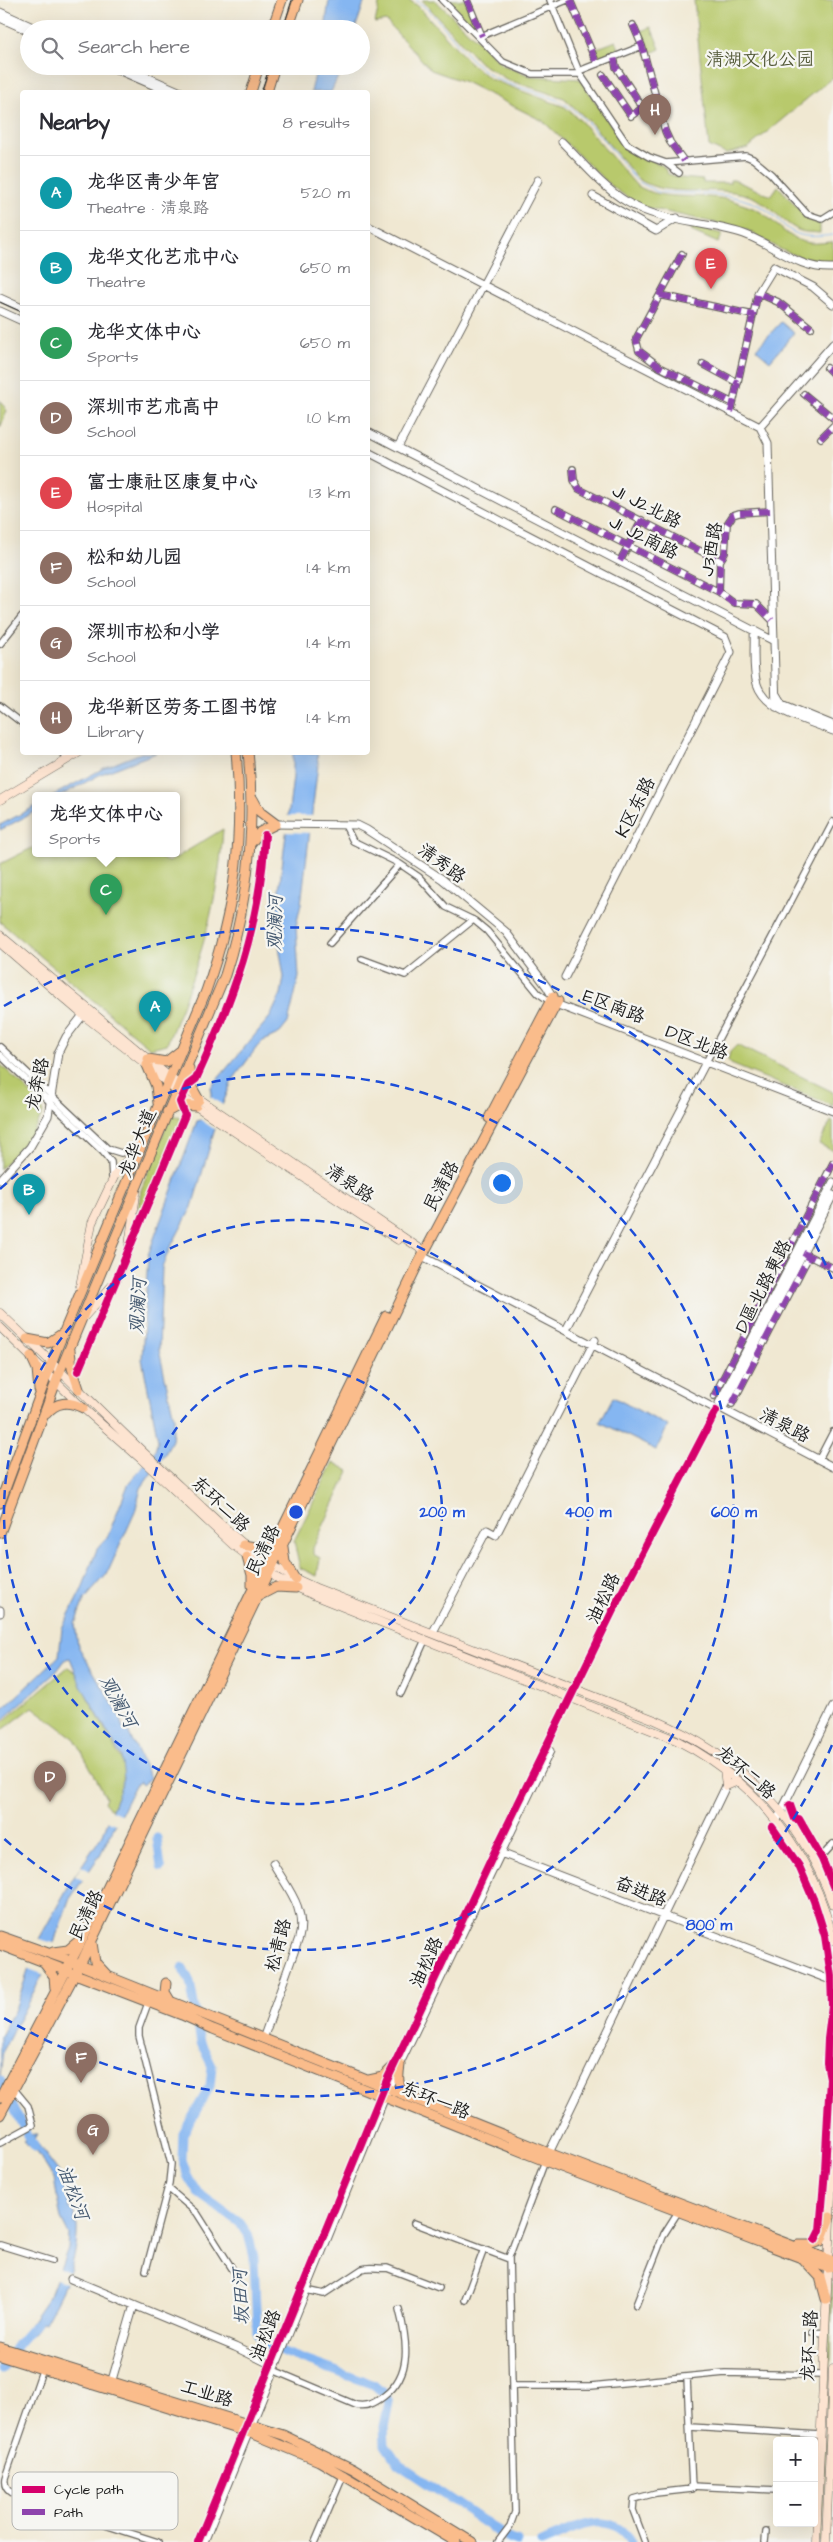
<!DOCTYPE html>
<html lang="en">
<head>
<meta charset="utf-8">
<style>
	body { margin:0; font-family:"Architects Daughter","LXGW WenKai TC",sans-serif; background:#f7f7f7; color:#2b2b33 }
	.controls { position:absolute; right:15px; bottom:15px; display:grid; overflow:hidden; border-radius:5px; box-shadow:0 5px 20px #0002 }
	.controls button { width:45px; height:45px; display:grid; place-items:center; padding:0; border:0; border-bottom:1px solid #e1e1e2; background:#fff; color:#2b2b33; font:25px sans-serif }
	.you { position:absolute; left:501px; top:1182px; width:18px; height:18px; margin:-12px; border:4px solid #fff; border-radius:50%; background:#1a73e8; box-shadow:0 0 0 8px #1a73e833 }
	.badge { display:grid; place-items:center; width:32px; height:32px; border-radius:50%; background:#ea580c; color:#fff; font-size:16px; font-weight:700 }
	.pin { position:absolute; translate:-50% -41px; filter:drop-shadow(0 1px 2px #0008) }
	.pin::after { content:''; position:absolute; top:26px; width:18px; height:15px; background:inherit; clip-path:polygon(0 0,100% 0,50% 100%) }
	.popup { position:absolute; left:32px; top:792px; width:148px; height:65px; box-sizing:border-box; display:grid; place-content:center; border-radius:5px; background:#fff; filter:drop-shadow(0 1px 4px #0005); font-size:16px; white-space:nowrap; color:#7c7c81 }
	.popup b { font-size:19px; color:#2b2b33 }
	.popup::after { content:''; position:absolute; left:50%; top:100%; margin-left:-10px; border:10px solid transparent; border-top-color:#fff }
	.list { margin:0; padding:0; list-style:none }
	h2 { display:flex; justify-content:space-between; align-items:center; height:65px; margin:0; padding:0 20px; font-size:21px }
	h2 small { font-size:16px; font-weight:400; color:#7c7c81 }
	.list li { display:grid; grid-template-columns:32px 1fr auto; gap:15px; align-items:center; box-sizing:border-box; height:75px; padding:0 20px; border-top:1px solid #e1e1e2 }
	.list b { display:block; font-size:19px; white-space:nowrap }
	.list p { margin:0; font-size:16px; white-space:nowrap; color:#7c7c81 }
	.list em { font-size:16px; font-style:normal; color:#7c7c81 }
	.icon { flex:none; width:28px; height:28px; fill:none; stroke:currentColor; stroke-width:2; stroke-linecap:round; stroke-linejoin:round }
	.map { position:relative; flex:none; width:833px; height:2542px; overflow:hidden }
	.search { position:absolute; background:#fff; box-shadow:0 5px 20px #0002; left:20px; top:20px; width:350px; height:55px; display:flex; align-items:center; gap:12px; box-sizing:border-box; padding:0 18px; border-radius:28px; color:#7c7c81; font-size:19px }
	.panel { position:absolute; background:#fff; box-shadow:0 5px 20px #0002; left:20px; top:90px; width:350px; height:665px; border-radius:5px }
	.map>svg:first-child { display:block }
	.green { fill:#b8c96c; stroke:#6a7244 }
	.water { fill:#85b6f1; stroke:#506986 }
	.pier { fill:#f0e8d2 }
	.lines { fill:none; stroke-linecap:round; stroke-linejoin:round }
	.stream { stroke:#85b6f1; stroke-width:1 }
	.river { stroke:#85b6f1; stroke-width:9 }
	.minor-casing { stroke:#66635c; stroke-width:8 }
	.tertiary-casing { stroke:#66635c; stroke-width:9 }
	.secondary-casing { stroke:#66635c; stroke-width:9 }
	.primary-casing { stroke:#66635c; stroke-width:11 }
	.minor { stroke:#fff; stroke-width:5.5 }
	.tertiary { stroke:#fff; stroke-width:7 }
	.secondary { stroke:#fde4d1; stroke-width:8 }
	.primary { stroke:#fabc8b; stroke-width:9 }
	.tram { stroke:#1c1c1c; stroke-width:1 }
	.quiet { stroke:#8e44ad; stroke-width:6; stroke-dasharray:12 6; stroke-linecap:butt }
	.cycleway-casing { stroke:#f6f6f2; stroke-width:11 }
	.cycleway { stroke:#d6006c; stroke-width:8 }
	.ring { fill:none; stroke:#1d4ed8; stroke-width:2.5; stroke-dasharray:9 6 }
	.labels { text-anchor:middle; stroke-width:4.5; stroke-linejoin:round; paint-order:stroke }
	.park-label { font-size:18px; fill:#535938; stroke:#f6f6f2 }
	.street-label { font-size:18px; fill:#1c1c1c; stroke:#f6f6f2 }
	.water-label { font-size:19px; font-style:italic; fill:#465a71; stroke:#f6f6f2 }
	.key { fill:#f6f6f2; stroke:#b5b5b2; stroke-width:1 }
	.key-label { font-size:14px; fill:#1c1c1c }
	.centre { fill:#1d4ed8; stroke:#f6f6f2; stroke-width:2.5 }
	.ring-label { font-size:15px; text-anchor:middle; font-weight:bold; fill:#1d4ed8; stroke:#f6f6f2; stroke-width:4.5; stroke-linejoin:round; paint-order:stroke }
</style>
</head>
<body>
<div class="map">
<svg width="833" height="2542" viewBox="0 0 833 2542">
	<rect width="100%" height="100%" fill="#f6f6f2"/>
	<filter id="ink" filterUnits="userSpaceOnUse"><feTurbulence type="fractalNoise" baseFrequency=".02" numOctaves="2"/><feDisplacementMap in="SourceGraphic" scale="10" xChannelSelector="R" yChannelSelector="G"/><feConvolveMatrix kernelMatrix="1 2 1 2 8 2 1 2 1" color-interpolation-filters="sRGB"/></filter>
	<filter id="wash" filterUnits="userSpaceOnUse"><feTurbulence type="fractalNoise" baseFrequency=".0096" numOctaves="4" result="noise"/><feDisplacementMap in="SourceGraphic" scale="20" xChannelSelector="R" yChannelSelector="G"/><feGaussianBlur stdDeviation="1.12" result="paint"/><feColorMatrix in="noise" values="0 0 0 0 0 0 0 0 0 0 0 0 0 0 0 0 0 1.4 0 .05"/><feComposite in="paint" operator="in"/></filter>
	<g filter="url(#wash)">
		<rect width="100%" height="100%" fill="#f0e8d2"/>
		<path class="green" d="M380,0H409L418,6L469,62L490,79L565,107L580,120L636,185C666,204 701,191 734,201C744,205 756,208 765,215C779,226 791,241 810,243C817,244 826,242 833,242V262L808,260L782,250L747,230L640,206L611,186L543,121L465,82L431,70L386,21L375,23Z
			M422,0H435L503,65L531,76L580,79L625,146L663,166L668,174L682,178L703,180V183H730V180H734L771,196L778,186L806,217L820,221V233C813,232 804,233 798,230C779,220 768,201 747,195C712,184 670,200 638,179L592,124L564,98L508,80L480,63Z
			M446,0H465L478,31Z
			M694,0H833V77L748,148L726,154L709,146Z
			M651,27L660,49L647,55L638,32Z
			M616,41L620,52L598,61L593,50Z
			M692,226L723,234L718,243L691,231Z
			M0,400L7,411L0,428Z
			M223,829C218,910 197,970 167,1044L150,1048L0,922V864L36,846V854H159L163,860L169,862Z
			M737,1045L833,1092V1106L731,1064L728,1060L730,1052Z
			M0,1064L39,1101L43,1113L31,1136L0,1169Z
			M171,1114L182,1119L134,1238L141,1190Z
			M831,1121L833,1122V1151L819,1144Z
			M333,1462L349,1471L313,1548V1554L320,1558L317,1576L300,1568L294,1541Z
			M68,1667L78,1674L81,1685L124,1765L123,1784L111,1810L104,1802L106,1797L75,1739L33,1707L0,1732V1724Z
			M831,2281L833,2285L822,2542H820Z"/>
		<path class="water" d="M329,0H365L355,29H325Z
			M317,66H343L331,92H311Z
			M781,322L794,333L770,361L756,349Z
			M141,753H156L101,774L60,796H52L106,767Z
			M293,753H317L318,764L301,904L296,926L299,977L288,1023L280,1033L263,1041L257,1047L232,1081L221,1108L192,1207L169,1250L162,1267L159,1350L174,1418L172,1440L165,1454L141,1488L135,1512L107,1574L84,1600L75,1624L78,1646L118,1713L123,1728L127,1729L150,1778L142,1785L140,1782L135,1785L100,1855L69,1900L43,1974L3,2050L0,2076V2036L15,2009L39,1939L72,1880L103,1834L124,1778L121,1756L81,1685L70,1658L66,1659L56,1672L0,1722V1712L59,1656L62,1628L82,1589L97,1549L107,1538L128,1485L155,1451L158,1440L142,1359L148,1255L197,1121L200,1120L212,1093L211,1087L270,1017L281,994L284,977L277,933L278,899L293,777Z
			M36,806V811L0,830V825Z
			M613,1397L668,1426L656,1450L600,1422Z
			M34,2134H37L34,2139L61,2175L70,2209L74,2210V2223L77,2224C79,2261 62,2292 45,2323H41L32,2335L27,2328L51,2293L68,2248L69,2235L61,2219L54,2179L37,2152L23,2141Z"/>
		<path class="pier" d="M286,816H315L312,833L284,832Z
			M208,1095L224,1106L217,1131L198,1118Z
			M109,1809L124,1816L119,1826L107,1820Z
			M81,1866L92,1872L84,1881L75,1876Z
			M36,1938L57,1944L45,1975L26,1968Z
			M58,2268L72,2273L68,2284L54,2278Z"/>
		<g class="lines">
			<path class="stream" d="M416,0C445,20 461,57 492,76C512,88 536,90 557,100C588,114 614,155 637,181L658,192C688,194 723,191 751,202C791,217 777,243 833,235"/>
			<path class="river" d="M157,1838L161,1867
				M183,1968L190,1982L201,2043L212,2066L210,2086L183,2134L182,2160L188,2177L198,2193L240,2223L248,2234L254,2257L257,2334L266,2344L288,2354L374,2385L385,2395L389,2402L384,2427L385,2445L398,2464L511,2540L518,2542
				M0,2080L28,2137L35,2147
				M2,2369L17,2345L36,2323
				M541,2542C572,2531 608,2505 631,2542"/>
		</g>
	</g>
	<g filter="url(#ink)">
		<g class="lines">
			<g class="minor-casing">
				<path id="minor" d="M442,0L503,62L532,74H580L627,144L649,157L666,163L746,156L753,159L771,174L807,214L822,219L833,212
					M467,0L482,36
					M550,0L580,74
					M570,0L597,64
					M633,25L642,46L665,131L670,142L684,161
					M479,37L567,0
					M579,71L642,46
					M603,75L631,116L641,109V105L616,67L614,57
					M666,163L679,173
					M682,254L636,339L639,351L660,367L733,403
					M660,295L753,315
					M703,364L738,383
					M827,368L833,374
					M804,394L833,418
					M731,412L758,293L778,302L811,328
					M821,438L833,426
					M573,469L574,480L579,489L720,561
					M556,509L719,592
					M770,511L739,513L733,515L727,524L725,553L720,561L719,592L734,603L756,604L772,620
					M620,561L642,520
					M0,644L22,616
					M0,706L22,723
					M61,752L65,756
					M345,825L353,841L400,864
					M330,943L400,864L419,877L446,907L475,921L487,931L538,993L551,1002
					M362,959L405,975L473,920
					M0,1047L108,1149L121,1153L135,1149
					M0,1055L103,1152L111,1162L112,1178
					M706,1062L833,822
					M807,1255L833,1268
					M714,1396L833,1163
					M732,1404L809,1256
					M819,1459L833,1432
					M401,1693L425,1640
					M813,1859L825,1853L833,1844
					M0,2143L33,2125L28,2106L14,2089
					M168,2188L197,2213L233,2270
					M414,2223L509,2259
					M0,2245L52,2261
					M146,2270L169,2183L171,2164L139,2036V2028L148,2003
					M306,2290L324,2294L362,2269C370,2266 379,2269 387,2268L439,2288
					M465,2300L484,2249
					M636,2305L664,2234L678,2212
					M812,2332L825,2333
					M43,2368L5,2478C3,2490 15,2495 24,2499L158,2542
					M273,2370L356,2405C367,2407 375,2403 384,2396C413,2374 407,2340 399,2309
					M512,2386H591L725,2373L823,2375
					M690,2427L820,2435
					M691,2486L777,2490
					M315,2542L344,2474
					M498,2542L510,2526L515,2512L509,2257L545,2161
					M645,2542L633,2510L634,2499L656,2493L692,2489L687,2377
					M765,2542L766,2532"/>
			</g>
			<g class="tertiary-casing">
				<path id="tertiary" d="M0,12L37,29
					M0,18L29,31
					M109,66L169,92
					M122,66L181,92
					M562,142C582,162 602,187 627,202C661,223 707,221 744,234C774,245 799,270 833,268
					M593,196L656,231L677,218
					M368,226L760,427L768,443L776,707
					M758,293L774,267L813,287L833,304
					M0,298L22,308
					M0,311L22,321
					M760,427L833,344
					M368,432L772,640
					M398,447L538,180
					M368,452L725,637L731,652L565,977
					M754,630C755,647 752,668 757,684C766,712 808,720 833,731
					M776,694L782,704L833,725
					M276,824L357,825L367,830L442,879L506,932L547,987L555,1001
					M553,1003L833,1111
					M0,1180L30,1147L48,1116L58,1053L66,1037L83,1015
					M422,1256L714,1408
					M566,1330L706,1062
					M719,1403L833,1182
					M724,1406L833,1195
					M724,1410L833,1467
					M0,1610V1613
					M433,1632L487,1530L496,1535L595,1340
					M777,1820L833,1707
					M498,1852L833,1981
					M263,2039L299,1938C307,1909 287,1888 273,1863
					M549,2153L726,1786
					M71,2279L235,2347L270,2364
					M112,2380L134,2305
					M198,2542L387,2080L495,1851L620,1596L716,1411
					M204,2542L391,2082L550,1751"/>
			</g>
			<g class="secondary-casing">
				<path id="secondary" d="M0,800L80,752
					M0,935L179,1085L425,1252
					M0,943L83,1015L147,1065L185,1099L398,1240
					M80,1286L92,1223L115,1175L142,1141
					M0,1313C63,1372 122,1434 186,1492C231,1533 259,1564 316,1588L655,1720C741,1757 802,1816 833,1905
					M84,1317L117,1280L128,1253L136,1194
					M0,1327L83,1408L141,1459L233,1545L277,1578L313,1595L676,1740C756,1780 813,1852 833,1940
					M724,1769L726,1786L738,1781
					M816,2542L833,2150
					M826,2542L833,2369"/>
			</g>
			<g class="primary-casing">
				<path id="primary" d="M272,29L282,0
					M288,29L298,0
					M251,92L259,66
					M267,92L275,66
					M253,799L260,812L276,824
					M251,843L260,832L276,824
					M148,1059L166,1062L180,1051
					M147,1065L156,1086L158,1103
					M189,1068L190,1084L199,1100
					M167,1112L180,1105L196,1106
					M489,1118L553,996
					M27,1339L48,1343L63,1333
					M70,1350L72,1368L79,1389
					M31,1356L37,1369L39,1390
					M46,1414C57,1401 68,1401 83,1408
					M0,1503L56,1351L206,991C235,910 244,837 236,752
					M0,1533L60,1371L225,975C248,903 256,828 248,752
					M243,1545L261,1548L275,1543
					M283,1547L285,1562L295,1579
					M247,1557L252,1575V1586
					M257,1597L276,1587L296,1588
					M0,1936L65,1959L549,2153L833,2261
					M92,1943L95,1962L107,1975
					M0,1945L182,2015L213,2029L545,2161L828,2268L833,2266
					M53,1952L68,1950L81,1939
					M43,1962L54,1976L55,1989
					M166,1983L165,1992L171,2002
					M400,2065C398,2077 397,2087 407,2096
					M369,2080L383,2077L394,2066
					M0,2098L77,1950L386,1316
					M0,2115L83,1959L417,1266L558,1001
					M798,2245H810L821,2241L830,2217
					M805,2261L820,2277L826,2299
					M0,2347L283,2435L353,2469L472,2542
					M0,2356L256,2435L319,2461L456,2542"/>
			</g>
			<use href="#minor" class="minor"/>
			<use href="#tertiary" class="tertiary"/>
			<use href="#secondary" class="secondary"/>
			<use href="#primary" class="primary"/>
			<path class="tram" d="M283,29L292,0
				M261,92L270,66
				M0,302L22,312"/>
			<path class="quiet" d="M467,0L482,36
				M570,0L597,64
				M633,25L642,46L665,131L670,142L684,161
				M603,75L631,116L641,109V105L616,67L614,57
				M682,254L636,339L639,351L660,367L733,403
				M660,295L753,315
				M703,364L738,383
				M827,368L833,374
				M804,394L833,418
				M731,412L758,293L778,302L811,328
				M821,438L833,426
				M573,469L574,480L579,489L720,561
				M556,509L719,592
				M770,511L739,513L733,515L727,524L725,553L720,561L719,592L734,603L756,604L772,620
				M620,561L642,520
				M803,1253L833,1268
				M714,1396L833,1163
				M732,1404L809,1256"/>
			<g class="cycleway-casing">
				<path id="cycleway" d="M78,1371L185,1115L180,1102L188,1085L196,1079C234,996 260,927 265,835
					M790,1805L795,1819H799L822,1859L833,1886
					M772,1827L799,1866L814,1901L825,1936L831,1976L832,2006L828,2039L827,2063L830,2078L825,2170L820,2230L815,2240
					M198,2542L387,2080L495,1851L620,1596L716,1411"/>
			</g>
			<use href="#cycleway" class="cycleway"/>
		</g>
	</g>
	<g class="ring">
		<circle cx="296" cy="1512" r="146"/>
		<circle cx="296" cy="1512" r="292"/>
		<path d="M0 1189A438 438 0 1 1 0 1835"/>
		<path d="M832 1745A584 584 0 0 1 4 2018M4 1006A584 584 0 0 1 832 1279"/>
	</g>
	<g class="labels">
		<g class="park-label">
			<text x="760" y="65">清湖文化公园</text>
		</g>
		<g class="street-label">
			<text transform="translate(647 506) rotate(27)" y="6">J1 J2北路</text>
			<text transform="translate(644 537) rotate(27)" y="6">J1 J2南路</text>
			<text transform="translate(711 549) rotate(-80)" y="6">J3西路</text>
			<text transform="translate(635 807) rotate(-63)" y="6">K区东路</text>
			<text transform="translate(442 863) rotate(36)" y="6">清秀路</text>
			<text transform="translate(614 1006) rotate(21)" y="6">E区南路</text>
			<text transform="translate(697 1042) rotate(21)" y="6">D区北路</text>
			<text transform="translate(37 1084) rotate(-78)" y="6">龙奔路</text>
			<text transform="translate(137 1143) rotate(-68)" y="6">龙华大道</text>
			<text transform="translate(350 1183) rotate(34)" y="6">清泉路</text>
			<text transform="translate(441 1186) rotate(-62)" y="6">民清路</text>
			<text transform="translate(763 1286) rotate(-63)" y="6">D區北路東路</text>
			<text transform="translate(785 1425) rotate(27)" y="6">清泉路</text>
			<text transform="translate(221 1504) rotate(43)" y="6">东环二路</text>
			<text transform="translate(263 1550) rotate(-64)" y="6">民清路</text>
			<text transform="translate(603 1598) rotate(-64)" y="6">油松路</text>
			<text transform="translate(746 1772) rotate(41)" y="6">龙环二路</text>
			<text transform="translate(641 1891) rotate(21)" y="6">奋进路</text>
			<text transform="translate(86 1915) rotate(-64)" y="6">民清路</text>
			<text transform="translate(278 1945) rotate(-75)" y="6">松青路</text>
			<text transform="translate(426 1962) rotate(-65)" y="6">油松路</text>
			<text transform="translate(436 2100) rotate(22)" y="6">东环一路</text>
			<text transform="translate(265 2335) rotate(-68)" y="6">油松路</text>
			<text transform="translate(809 2346) rotate(-87)" y="6">龙环二路</text>
			<text transform="translate(207 2393) rotate(17)" y="6">工业路</text>
		</g>
		<g class="water-label">
			<text transform="translate(274 923) rotate(-89)" y="7">观澜河</text>
			<text transform="translate(137 1306) rotate(-87)" y="7">观澜河</text>
			<text transform="translate(119 1701) rotate(61)" y="7">观澜河</text>
			<text transform="translate(74 2192) rotate(70)" y="7">油松河</text>
			<text transform="translate(240 2297) rotate(-93)" y="7">坂田河</text>
		</g>
	</g>
	<rect x="12" y="2472" width="166" height="58" rx="8" class="key"/>
	<rect x="22" y="2486" width="23" height="7" fill="#d6006c"/>
	<rect x="22" y="2509" width="23" height="6" fill="#8e44ad"/>
	<g class="key-label">
		<text x="54" y="2494">Cycle path</text>
		<text x="54" y="2517">Path</text>
	</g>
	<circle cx="296" cy="1512" r="8" class="centre"/>
	<g class="ring-label">
		<text x="442" y="1517">200 m</text>
		<text x="588" y="1517">400 m</text>
		<text x="734" y="1517">600 m</text>
		<text x="709" y="1930">800 m</text>
	</g>
</svg>
<div class="controls">
<button>+</button>
<button>−</button>
</div>
<div class="you"></div>
<div class="pin badge" style="left:155px;top:1032px;background:#0f9aa8">A</div>
<div class="pin badge" style="left:29px;top:1215px;background:#0f9aa8">B</div>
<div class="pin badge" style="left:106px;top:915px;background:#2e9e5b">C</div>
<div class="popup"><b>龙华文体中心</b>Sports</div>
<div class="pin badge" style="left:50px;top:1802px;background:#8d6e63">D</div>
<div class="pin badge" style="left:711px;top:289px;background:#e0444e">E</div>
<div class="pin badge" style="left:81px;top:2083px;background:#8d6e63">F</div>
<div class="pin badge" style="left:93px;top:2155px;background:#8d6e63">G</div>
<div class="pin badge" style="left:655px;top:135px;background:#8d6e63">H</div>
<div class="search"><svg class="icon" aria-label="search" viewBox="0 0 24 24"><circle cx="10" cy="10" r="6"/><path d="M15 15l6 6"/></svg>Search here</div>
<section class="panel">
<h2>Nearby<small>8 results</small></h2>
<ul class="list">
<li><span class="badge" style="background:#0f9aa8">A</span><div><b>龙华区青少年宫</b><p>Theatre · 清泉路</p></div><em>520 m</em></li>
<li><span class="badge" style="background:#0f9aa8">B</span><div><b>龙华文化艺术中心</b><p>Theatre</p></div><em>650 m</em></li>
<li><span class="badge" style="background:#2e9e5b">C</span><div><b>龙华文体中心</b><p>Sports</p></div><em>650 m</em></li>
<li><span class="badge" style="background:#8d6e63">D</span><div><b>深圳市艺术高中</b><p>School</p></div><em>1.0 km</em></li>
<li><span class="badge" style="background:#e0444e">E</span><div><b>富士康社区康复中心</b><p>Hospital</p></div><em>1.3 km</em></li>
<li><span class="badge" style="background:#8d6e63">F</span><div><b>松和幼儿园</b><p>School</p></div><em>1.4 km</em></li>
<li><span class="badge" style="background:#8d6e63">G</span><div><b>深圳市松和小学</b><p>School</p></div><em>1.4 km</em></li>
<li><span class="badge" style="background:#8d6e63">H</span><div><b>龙华新区劳务工图书馆</b><p>Library</p></div><em>1.4 km</em></li>
</ul>
</section>
</div>
</body>
</html>
